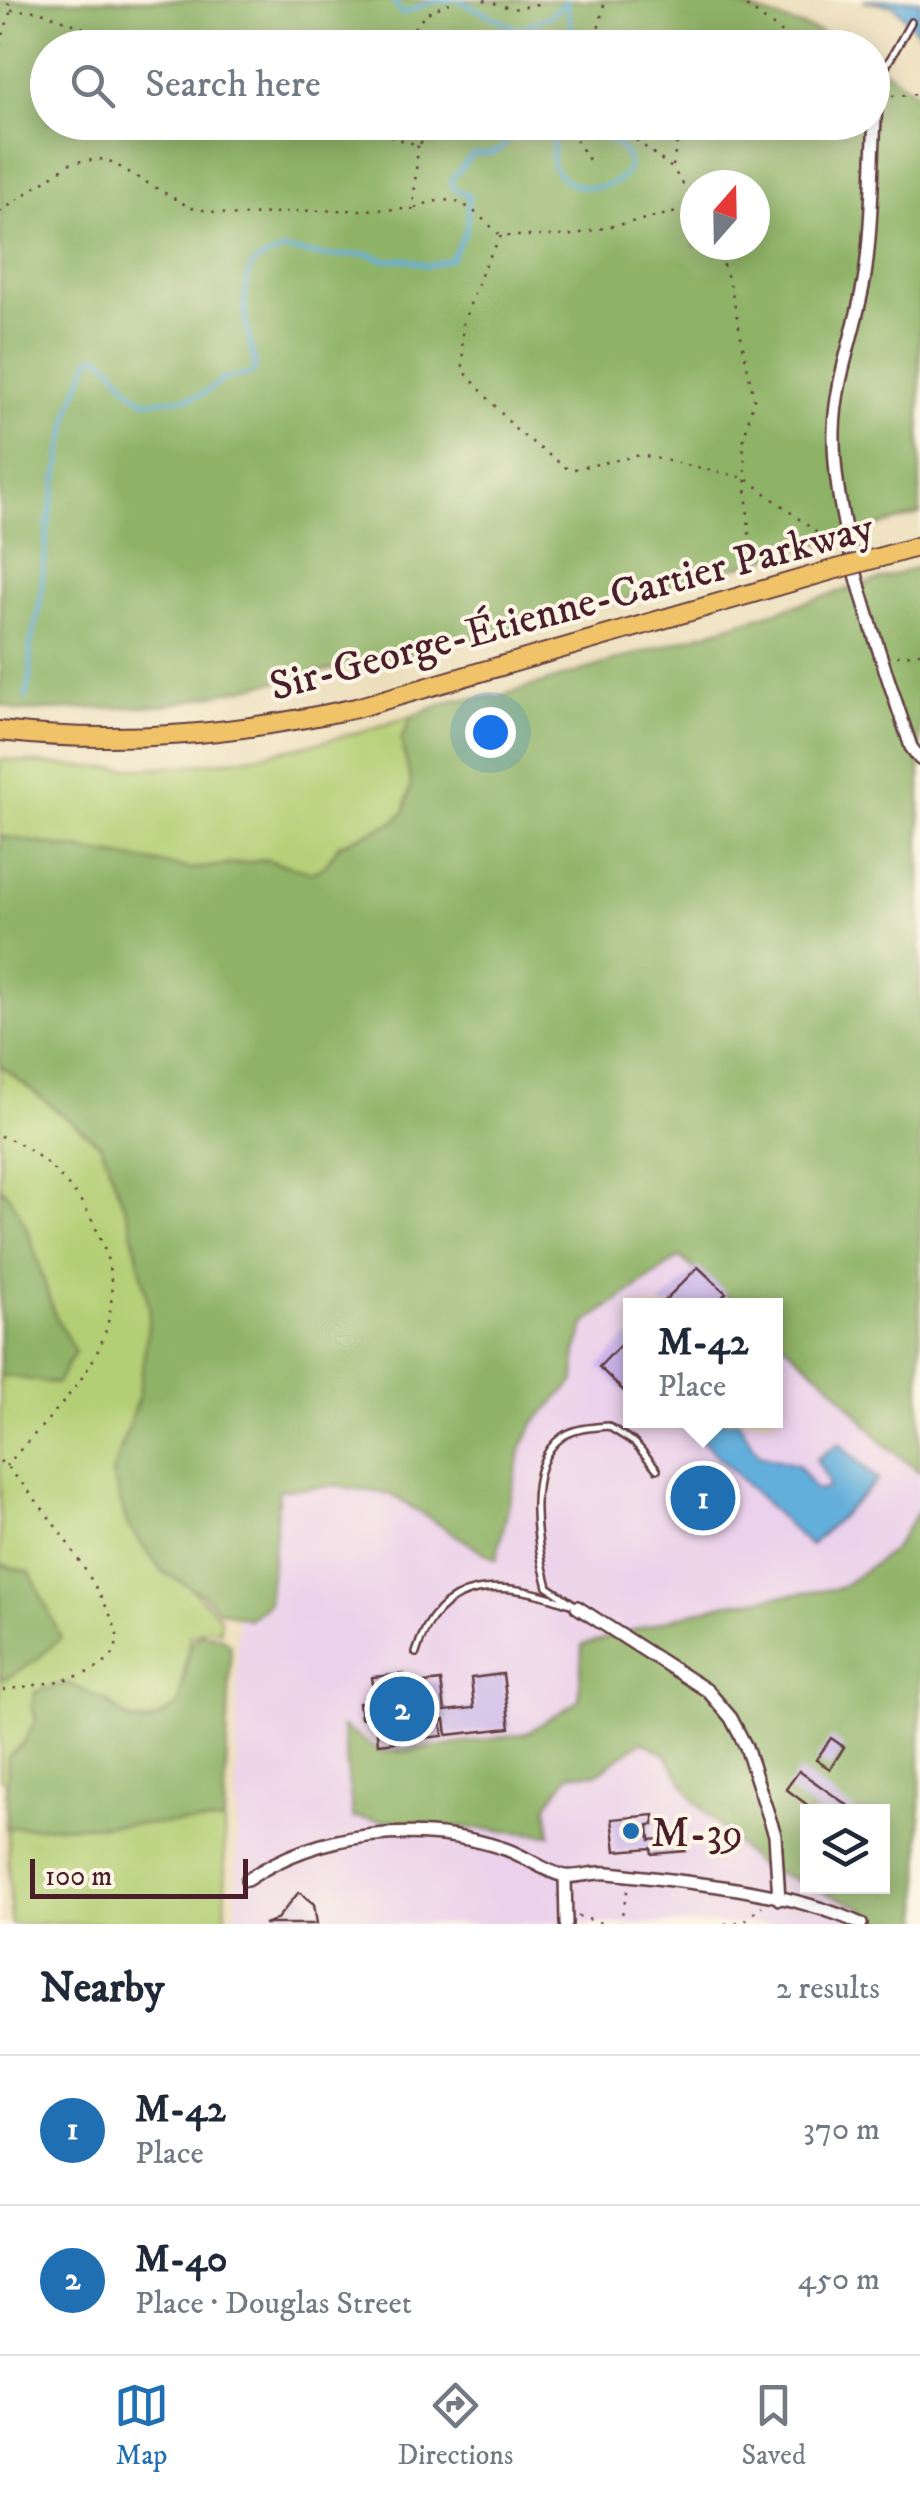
<!DOCTYPE html>
<html lang="en">
<head>
<meta charset="utf-8">
<style>
	body { margin:0; font-family:"IM FELL DW Pica",serif; background:#f6f6f7; color:#1f2937 }
	.controls { position:absolute; right:30px; bottom:30px; display:grid; overflow:hidden; border-radius:0px; box-shadow:0 5px 25px #0003 }
	.controls button { width:90px; height:90px; display:grid; place-items:center; padding:0; border:0; border-bottom:2px solid #e0e1e3; background:#fff; color:#1f2937; font:50px sans-serif }
	.compass { position:absolute; left:680px; top:170px; width:90px; height:90px; border-radius:50%; background:#fff; box-shadow:0 5px 25px #0003; rotate:20deg }
	.scale { position:absolute; left:30px; bottom:25px; width:218px; box-sizing:border-box; padding-left:10px; border:5px solid #4a1f2b; border-top:0; font-size:28px; line-height:35px; white-space:nowrap; color:#4a1f2b; -webkit-text-stroke:8px #fcf5e5; paint-order:stroke }
	.you { position:absolute; left:490px; top:732px; width:35px; height:35px; margin:-25px; border:8px solid #fff; border-radius:50%; background:#1a73e8; box-shadow:0 0 0 15px #1a73e833 }
	.badge { display:grid; place-items:center; width:65px; height:65px; border-radius:50%; background:#1f6fb2; color:#fff; font-size:32px; font-weight:700 }
	.pin { position:absolute; translate:-50% -50%; border:5px solid #fff; box-shadow:0 2px 10px #0006 }
	.popup { position:absolute; left:623px; top:1298px; width:160px; height:130px; box-sizing:border-box; display:grid; place-content:center; border-radius:0px; background:#fff; filter:drop-shadow(0 2px 8px #0005); font-size:32px; white-space:nowrap; color:#747a83 }
	.popup b { font-size:38px; color:#1f2937 }
	.popup::after { content:''; position:absolute; left:50%; top:100%; margin-left:-20px; border:20px solid transparent; border-top-color:#fff }
	.list { margin:0; padding:0; list-style:none }
	h2 { display:flex; justify-content:space-between; align-items:center; height:130px; margin:0; padding:0 40px; font-size:42px }
	h2 small { font-size:32px; font-weight:400; color:#747a83 }
	.list li { display:grid; grid-template-columns:65px 1fr auto; gap:30px; align-items:center; box-sizing:border-box; height:150px; padding:0 40px; border-top:2px solid #e0e1e3 }
	.list b { display:block; font-size:38px; white-space:nowrap }
	.list p { margin:0; font-size:32px; white-space:nowrap; color:#747a83 }
	.list em { font-size:32px; font-style:normal; color:#747a83 }
	.icon { flex:none; width:55px; height:55px; fill:none; stroke:currentColor; stroke-width:2; stroke-linecap:round; stroke-linejoin:round }
	.map { position:relative; flex:none; width:920px; height:1924px; overflow:hidden }
	.search { position:absolute; background:#fff; box-shadow:0 5px 25px #0003; left:30px; right:30px; top:30px; height:110px; display:flex; align-items:center; gap:25px; box-sizing:border-box; padding:0 35px; border-radius:55px; color:#747a83; font-size:38px }
	.sheet { height:430px; background:#fff }
	nav { display:flex; justify-content:space-around; align-items:center; box-sizing:border-box; height:140px; border-top:2px solid #e0e1e3; background:#fff; font-size:28px; color:#747a83 }
	nav a { display:grid; justify-items:center; gap:5px }
	nav .on { color:#1f6fb2 }
	.map>svg:first-child { display:block }
	.built { fill:#ebd1eb; fill-rule:evenodd }
	.green { fill:#b3cf75; stroke:#7e7750; stroke-width:2.5 }
	.forest { fill:#8eb266; stroke:#6c6848; stroke-width:2.5; fill-rule:evenodd }
	.water { fill:#63afdc; stroke:#566784; stroke-width:2.5 }
	.lines { fill:none; stroke-linecap:round; stroke-linejoin:round }
	.stream { stroke:#63afdc; stroke-width:4 }
	.building { fill:#c9b3ea }
	.service-casing { stroke:#623c40; stroke-width:10 }
	.minor-casing { stroke:#623c40; stroke-width:16 }
	.primary-casing { stroke:#623c40; stroke-width:22 }
	.path { stroke:#623c40; stroke-width:2.5; stroke-dasharray:2.5 8; stroke-linecap:butt }
	.service { stroke:#fff; stroke-width:5 }
	.minor { stroke:#fff; stroke-width:11 }
	.primary { stroke:#f1c369; stroke-width:18 }
	.primary-bridge-casing { stroke:#623c40; stroke-width:22; stroke-linecap:butt }
	.primary-bridge { stroke:#f1c369; stroke-width:18 }
	.poi-dot { fill:#1f6fb2; stroke:#fcf5e5; stroke-width:4 }
	.labels { text-anchor:middle; stroke-width:8; stroke-linejoin:round; paint-order:stroke }
	.street-label { font-size:42px; fill:#4a1f2b; stroke:#fcf5e5 }
	.poi-label { font-size:42px; fill:#4a1f2b; stroke:#fcf5e5; text-anchor:start }
</style>
</head>
<body>
<div class="map">
<svg width="920" height="1924" viewBox="0 0 920 1924">
	<rect width="100%" height="100%" fill="#fcf5e5"/>
	<filter id="ink" filterUnits="userSpaceOnUse"><feTurbulence type="fractalNoise" baseFrequency=".01" numOctaves="2"/><feDisplacementMap in="SourceGraphic" scale="20" xChannelSelector="R" yChannelSelector="G"/><feConvolveMatrix kernelMatrix="1 2 1 2 8 2 1 2 1" color-interpolation-filters="sRGB"/></filter>
	<filter id="wash" filterUnits="userSpaceOnUse"><feTurbulence type="fractalNoise" baseFrequency=".0048" numOctaves="4" result="noise"/><feDisplacementMap in="SourceGraphic" scale="40" xChannelSelector="R" yChannelSelector="G"/><feGaussianBlur stdDeviation="2.25" result="paint"/><feColorMatrix in="noise" values="0 0 0 0 0 0 0 0 0 0 0 0 0 0 0 0 0 1.4 0 .05"/><feComposite in="paint" operator="in"/></filter>
	<g filter="url(#wash)">
		<rect width="100%" height="100%" fill="#ecdeba"/>
		<path class="built" d="M241,970L920,1082V1924H236ZM630,1306H776V1420H630ZM808,1812H882V1886H808Z"/>
		<path class="green" d="M412,716L401,740L411,782L405,811L395,821L339,845L324,867L311,872L267,860L193,869L0,836V759C54,765 108,771 162,767C247,762 331,742 412,716Z
			M0,1065L101,1145L130,1221L150,1311L139,1395L112,1474L128,1526L163,1572L186,1583L220,1617V1631L208,1628L190,1636L179,1705C144,1726 140,1729 108,1702L32,1706L36,1720L23,1744L6,1828L224,1822L226,1924H11L6,1782L0,1779Z"/>
		<path class="forest" d="M0,0H721L841,39L852,47L48,48V122H872L873,62L920,96V514L524,628L163,706L18,711L0,704ZM695,185H755V245H695Z
			M920,567V1472L883,1443L829,1382L776,1337V1306L738,1305L680,1257L586,1323L576,1352L575,1381L535,1422L522,1447L496,1560L390,1494L337,1486L279,1490L268,1604L249,1619L218,1610L203,1594L163,1572L128,1526L112,1474L139,1395L150,1311L130,1221L101,1145L0,1065V836L193,869L267,860L311,872L324,867L339,845L395,821L405,811L411,782L401,740L412,716L454,700L500,696Z
			M0,1186C32,1220 38,1268 53,1310C58,1324 68,1338 75,1352L56,1384L0,1375Z
			M920,1509V1924H885L866,1909L812,1887L882,1886V1812H808L807,1885L755,1863L694,1800L666,1755L642,1741L598,1773L570,1774L547,1805L551,1835L353,1818L342,1727L382,1752L445,1746L527,1733L579,1700L582,1645L723,1604L840,1588L892,1551Z
			M0,1564L30,1572L61,1638L35,1661L5,1679L0,1678Z
			M203,1633L221,1637L231,1645L224,1822L6,1828L8,1756L23,1744L36,1720L32,1706L35,1692L68,1683L108,1702L130,1721L149,1723L179,1705L191,1642Z"/>
		<path class="water" d="M863,0H920V34L894,6Z
			M710,1421H738L759,1455L798,1465L814,1488L820,1491L828,1488V1480L816,1459L839,1443L878,1480L810,1546L696,1435Z"/>
		<g class="lines">
			<path class="stream" d="M393,0L402,14L431,2L452,0
				M458,0L518,29L550,16L565,3
				M566,0L575,48
				M551,122C557,138 549,159 554,168C577,207 651,180 622,150C614,141 599,136 589,130L587,122
				M26,698L31,673L30,648L40,604L48,524L72,405L90,359L98,355C117,365 125,391 144,400C149,402 194,398 200,395C210,392 217,381 227,378C235,376 243,376 251,374L256,367C247,336 237,292 254,263L284,250L326,256L369,254L388,261L405,259L428,266L451,259L466,230L469,196L453,188L451,180L472,155C481,153 492,155 500,150C510,142 511,129 524,122"/>
		</g>
		<g id="blocks">
			<path class="building" d="M698,1267L726,1293L714,1306H659Z
				M630,1335V1390L627,1394L599,1367Z
				M708,1478L724,1493L698,1519L683,1503Z
				M404,1674L406,1691L409,1690L408,1685L441,1681L445,1711L474,1708L471,1678L503,1674L510,1728L447,1735L445,1720L441,1721L443,1736L414,1739L411,1710L403,1714L406,1741L378,1744L376,1723L383,1722V1716L361,1718L359,1703L375,1701L372,1677Z
				M831,1738L844,1747L830,1769L816,1760Z
				M799,1771L857,1812H817L786,1789Z
				M654,1815V1825H649L650,1840L684,1837L685,1851L652,1854L651,1848L616,1851L612,1819Z
				M299,1892L314,1904L317,1924H264L276,1920Z"/>
		</g>
	</g>
	<g filter="url(#ink)">
		<use href="#blocks" fill-opacity="0" stroke="#623c40" stroke-width="2.5"/>
		<g class="lines">
			<g class="service-casing">
				<path id="service" d="M878,91L880,77L911,22
					M575,1605L548,1587C537,1547 522,1465 562,1437C574,1428 594,1427 608,1426L635,1443L657,1469
					M416,1653C439,1574 505,1580 570,1604"/>
			</g>
			<g class="minor-casing">
				<path id="minor" d="M877,94C871,154 874,215 865,275C857,327 835,378 834,431C832,526 881,656 911,747L920,759
					M577,1607L708,1691L731,1718L746,1747L775,1835L779,1899
					M565,1876L566,1924
					M247,1880C318,1831 419,1821 502,1848C523,1854 543,1871 564,1876C577,1878 595,1871 609,1873C689,1882 788,1890 861,1924"/>
			</g>
			<g class="primary-casing">
				<path id="primary" d="M881,557L920,546
					M0,731C121,745 237,734 356,708L829,571"/>
			</g>
			<path class="path" d="M484,0L513,9L537,4L538,0
				M738,0L803,48
				M11,10L39,11L137,48
				M0,45L11,10L7,0
				M414,48L412,30L427,13L456,0
				M553,48L575,39L582,46L593,45
				M594,48L605,0
				M892,96L920,94
				M329,122L376,132L418,145L444,122
				M565,122L589,160
				M625,122L636,140L672,168L695,201
				M673,166L680,122
				M415,208C457,189 471,208 501,236H567L695,208
				M0,212L72,162L106,159L191,208L238,216L298,211L413,209L418,145
				M501,236L485,265L462,326L463,370L517,431L569,470L641,455L746,478L816,532L836,538
				M715,245L730,283L754,399L743,442L751,561
				M897,656L920,653
				M0,1136C31,1144 57,1172 77,1196C90,1213 101,1237 107,1258C130,1349 60,1403 6,1466
				M0,1461C31,1486 110,1597 117,1635C118,1641 115,1652 111,1657C89,1682 31,1684 0,1691
				M578,1916L605,1924
				M620,1924L628,1887
				M725,1924L745,1921L762,1906"/>
			<use href="#service" class="service"/>
			<use href="#minor" class="minor"/>
			<use href="#primary" class="primary"/>
			<g class="primary-bridge-casing">
				<path id="primary-bridge" d="M829,571L881,557"/>
			</g>
			<use href="#primary-bridge" class="primary-bridge"/>
		</g>
	</g>
	<circle class="poi-dot" cx="631" cy="1831" r="10"/>
	<g class="labels">
		<g class="street-label">
			<text transform="translate(571 605) rotate(-15)" y="15">Sir-George-Étienne-Cartier Parkway</text>
		</g>
		<g class="poi-label">
			<text x="651" y="1846">M-39</text>
		</g>
	</g>
</svg>
<div class="controls">
<button><svg class="icon" aria-label="layers" viewBox="0 0 24 24"><path d="M12 4l9 5-9 5-9-5zM3 14l9 5 9-5"/></svg></button>
</div>
<svg class="compass" viewBox="-18 -18 36 36"><path d="M0-13l5 13h-10z" fill="#e53935"/><path d="M0 13l5-13h-10z" fill="#747a83"/></svg>
<div class="scale">100 m</div>
<div class="you"></div>
<div class="pin badge" style="left:703px;top:1498px">1</div>
<div class="popup"><b>M-42</b>Place</div>
<div class="pin badge" style="left:402px;top:1709px">2</div>
<div class="search"><svg class="icon" aria-label="search" viewBox="0 0 24 24"><circle cx="10" cy="10" r="6"/><path d="M15 15l6 6"/></svg>Search here</div>
</div>
<section class="sheet">
<h2>Nearby<small>2 results</small></h2>
<ul class="list">
<li><span class="badge">1</span><div><b>M-42</b><p>Place</p></div><em>370 m</em></li>
<li><span class="badge">2</span><div><b>M-40</b><p>Place · Douglas Street</p></div><em>450 m</em></li>
</ul>
</section>
<nav>
<a class="on"><svg class="icon" aria-label="map" viewBox="0 0 24 24"><path d="M3 6l6-2 6 2 6-2v14l-6 2-6-2-6 2zM9 4v14M15 6v14"/></svg>Map</a>
<a><svg class="icon" aria-label="directions" viewBox="0 0 24 24"><path d="M12 3l9 9-9 9-9-9zM9 14v-3h6M13 9l2 2-2 2"/></svg>Directions</a>
<a><svg class="icon" aria-label="saved" viewBox="0 0 24 24"><path d="M7 4h10v16l-5-4-5 4z"/></svg>Saved</a>
</nav>
</body>
</html>
